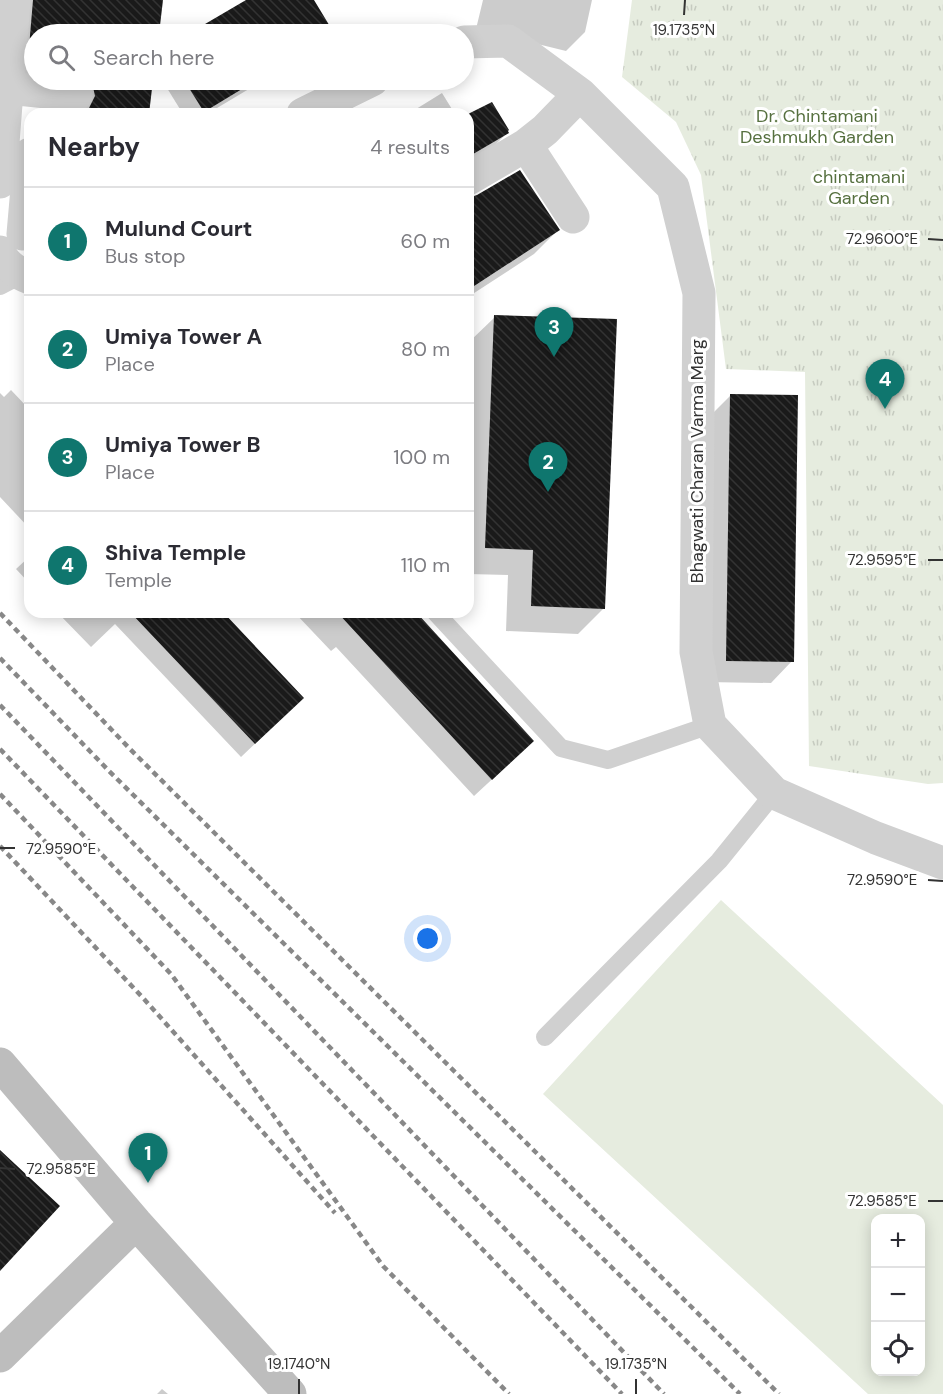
<!DOCTYPE html>
<html lang="en">
<head>
<meta charset="utf-8">
<style>
	body { margin:0; font-family:"DM Sans",sans-serif; background:#f7f7f7; color:#2b2b33 }
	.controls { position:absolute; right:18px; bottom:18px; display:grid; overflow:hidden; border-radius:12px; box-shadow:0 3px 15px #0003 }
	.controls button { width:54px; height:54px; display:grid; place-items:center; padding:0; border:0; border-bottom:2px solid #e1e1e2; background:#fff; color:#2b2b33; font:30px sans-serif }
	.you { position:absolute; left:428px; top:939px; width:21px; height:21px; margin:-15px; border:4px solid #fff; border-radius:50%; background:#1a73e8; box-shadow:0 0 0 9px #1a73e833 }
	.badge { display:grid; place-items:center; width:39px; height:39px; border-radius:50%; background:#0f766e; color:#fff; font-size:20px; font-weight:700 }
	.pin { position:absolute; translate:-50% -50px; filter:drop-shadow(0 2px 3px #0008) }
	.pin::after { content:''; position:absolute; top:32px; width:21px; height:18px; background:inherit; clip-path:polygon(0 0,100% 0,50% 100%) }
	.list { margin:0; padding:0; list-style:none }
	h2 { display:flex; justify-content:space-between; align-items:center; height:78px; margin:0; padding:0 24px; font-size:26px }
	h2 small { font-size:20px; font-weight:400; color:#7c7c81 }
	.list li { display:grid; grid-template-columns:39px 1fr auto; gap:18px; align-items:center; box-sizing:border-box; height:108px; padding:0 24px; border-top:2px solid #e1e1e2 }
	.list b { display:block; font-size:22px; white-space:nowrap }
	.list p { margin:0; font-size:20px; white-space:nowrap; color:#7c7c81 }
	.list em { font-size:20px; font-style:normal; color:#7c7c81 }
	.icon { flex:none; width:33px; height:33px; fill:none; stroke:currentColor; stroke-width:2; stroke-linecap:round; stroke-linejoin:round }
	.map { position:relative; flex:none; width:943px; height:1394px; overflow:hidden }
	.search { position:absolute; background:#fff; box-shadow:0 3px 15px #0003; left:24px; top:24px; width:450px; height:66px; display:flex; align-items:center; gap:15px; box-sizing:border-box; padding:0 21px; border-radius:33px; color:#7c7c81; font-size:22px }
	.panel { position:absolute; background:#fff; box-shadow:0 3px 15px #0003; left:24px; top:108px; width:450px; height:510px; border-radius:18px }
	.map>svg:first-child { display:block }
	.green { fill:#e6ecdf; fill-rule:evenodd }
	.park { fill:url(#park-tufts) }
	.shadow { fill:#0003 }
	.building { fill:url(#building-back-hatch) }
	.lines { fill:none; stroke-linecap:round; stroke-linejoin:round }
	.lane { stroke:#d0d0d0; stroke-width:18 }
	.street { stroke:#d0d0d0; stroke-width:33 }
	.secondary { stroke:#bdbdbd; stroke-width:33 }
	.rail { stroke:#888; stroke-width:4.5; stroke-dasharray:6 4.5; stroke-linecap:butt }
	.ticks { fill:none; stroke:#333; stroke-width:2 }
	.labels { text-anchor:middle; stroke-width:6; stroke-linejoin:round; paint-order:stroke }
	.park-label { font-size:18px; fill:#56703f; stroke:#fff }
	.street-label { font-size:18px; fill:#333; stroke:#fff }
	.ticks-label { font-size:15px; text-anchor:middle; fill:#333; stroke:#fff; stroke-width:6; stroke-linejoin:round; paint-order:stroke }
</style>
</head>
<body>
<div class="map">
<svg width="943" height="1394" viewBox="0 0 943 1394">
	<defs>
		<pattern id="park-tufts" width="24" height="20" patternUnits="userSpaceOnUse" patternTransform="scale(1.5)"><rect width="24" height="20" fill="#e6ecdf"/><path d="M3 7l-1-3M5 7V3M7 7l1-3M15 17l-1-3M17 17v-4M19 17l1-3" fill="none" stroke="#c6cbc0"/></pattern>
		<pattern id="building-back-hatch" width="6" height="6" patternUnits="userSpaceOnUse" patternTransform="scale(1.5)"><rect width="6" height="6" fill="#1a1a1a"/><path d="M-1 5l2 2M0 0l6 6M5-1l2 2" fill="none" stroke="#333"/></pattern>
	</defs>
	<rect width="100%" height="100%" fill="#fff"/>
	<path class="green" d="M721,900L943,1105V1394H868L543,1094ZM920,1218V1372H876V1218Z"/>
	<path class="park" d="M632,0H943V783L928,784L809,766L805,372L726,369L701,175L676,122L622,77Z"/>
	<path class="shadow" d="M22,0H162L157,34H34V80H152L147,114H82L81,99L16,83Z
		M249,0H313L332,33L331,34H191Z
		M483,0H592L585,32L566,51L476,29Z
		M162,80H264L207,114H183Z
		M442,93L455,114H408Z
		M468,116L507,133L483,157L468,166Z
		M468,199L558,230L534,254L468,297Z
		M495,317L604,608L578,634L506,631L508,575L468,574L469,342Z
		M11,390L30,410V529L0,497V393L4,397Z
		M730,396L792,661L771,683L705,682L708,418Z
		M30,556V584L16,569Z
		M57,612H221L288,712L241,757L115,624L91,647Z
		M294,612H409L515,758L474,796L336,647L331,651Z
		M162,1389L168,1394H157Z"/>
	<path class="building" d="M33,0H163L159,34H34V72L27,71Z
		M246,0H314L334,33L188,34Z
		M86,80H153L149,114H86L95,96L93,87Z
		M184,80H257L204,112Z
		M492,102L509,130L508,131L509,133L468,157V114Z
		M520,170L560,230L468,290V198L477,195Z
		M494,315L617,319L605,609L531,606L533,550L485,548Z
		M730,394L798,395L794,662L726,661Z
		M130,612H223L304,698L255,744Z
		M337,612H416L534,741L492,780Z
		M0,1150L60,1206L0,1271Z"/>
	<g class="lines">
		<path class="lane" d="M0,286L21,275
			M435,612L561,748L608,760L710,725
			M545,1037L719,861L774,793"/>
		<path class="street" d="M464,42L508,41L580,94L673,187L699,293L696,652L710,725L774,793L876,838L943,863
			M8,88L76,95
			M303,114L372,80
			M526,145L573,217
			M468,179L526,145L545,130L580,94
			M0,182L14,0
			M23,234L30,154
			M0,252C3,264 19,274 30,278"/>
		<path class="secondary" d="M0,1064L136,1223L290,1394
			M0,1356L136,1223"/>
		<path class="rail" d="M0,613L130,749L779,1394
			M0,658L109,771L740,1394
			M0,705L664,1394
			M0,749L622,1394
			M0,794L171,974L383,1266L509,1394
			M0,846L144,999L335,1213"/>
	</g>
	<path class="ticks" d="M684,15L685,0M928,239L943,240M928,560H943M0,848H15M928,880L943,881M0,1168L15,1169M928,1201H943M299,1394V1379M636,1394V1379"/>
	<g class="labels">
		<g class="park-label">
			<text x="817" y="122">Dr. Chintamani<tspan x="817" dy="21">Deshmukh Garden</tspan></text>
			<text x="859" y="183">chintamani<tspan x="859" dy="21">Garden</tspan></text>
		</g>
		<g class="street-label">
			<text transform="translate(697 461) rotate(-90)" y="6">Bhagwati Charan Varma Marg</text>
		</g>
	</g>
	<g class="ticks-label">
		<text x="684" y="35">19.1735°N</text>
		<text x="882" y="244">72.9600°E</text>
		<text x="882" y="565">72.9595°E</text>
		<text x="61" y="854">72.9590°E</text>
		<text x="882" y="885">72.9590°E</text>
		<text x="61" y="1174">72.9585°E</text>
		<text x="882" y="1206">72.9585°E</text>
		<text x="299" y="1369">19.1740°N</text>
		<text x="636" y="1369">19.1735°N</text>
	</g>
</svg>
<div class="controls">
<button>+</button>
<button>−</button>
<button><svg class="icon" aria-label="locate" viewBox="0 0 24 24"><circle cx="12" cy="12" r="6"/><path d="M12 2v4M12 18v4M2 12h4M18 12h4"/></svg></button>
</div>
<div class="you"></div>
<div class="pin badge" style="left:148px;top:1183px">1</div>
<div class="pin badge" style="left:548px;top:492px">2</div>
<div class="pin badge" style="left:554px;top:357px">3</div>
<div class="pin badge" style="left:885px;top:409px">4</div>
<div class="search"><svg class="icon" aria-label="search" viewBox="0 0 24 24"><circle cx="10" cy="10" r="6"/><path d="M15 15l6 6"/></svg>Search here</div>
<section class="panel">
<h2>Nearby<small>4 results</small></h2>
<ul class="list">
<li><span class="badge">1</span><div><b>Mulund Court</b><p>Bus stop</p></div><em>60 m</em></li>
<li><span class="badge">2</span><div><b>Umiya Tower A</b><p>Place</p></div><em>80 m</em></li>
<li><span class="badge">3</span><div><b>Umiya Tower B</b><p>Place</p></div><em>100 m</em></li>
<li><span class="badge">4</span><div><b>Shiva Temple</b><p>Temple</p></div><em>110 m</em></li>
</ul>
</section>
</div>
</body>
</html>
